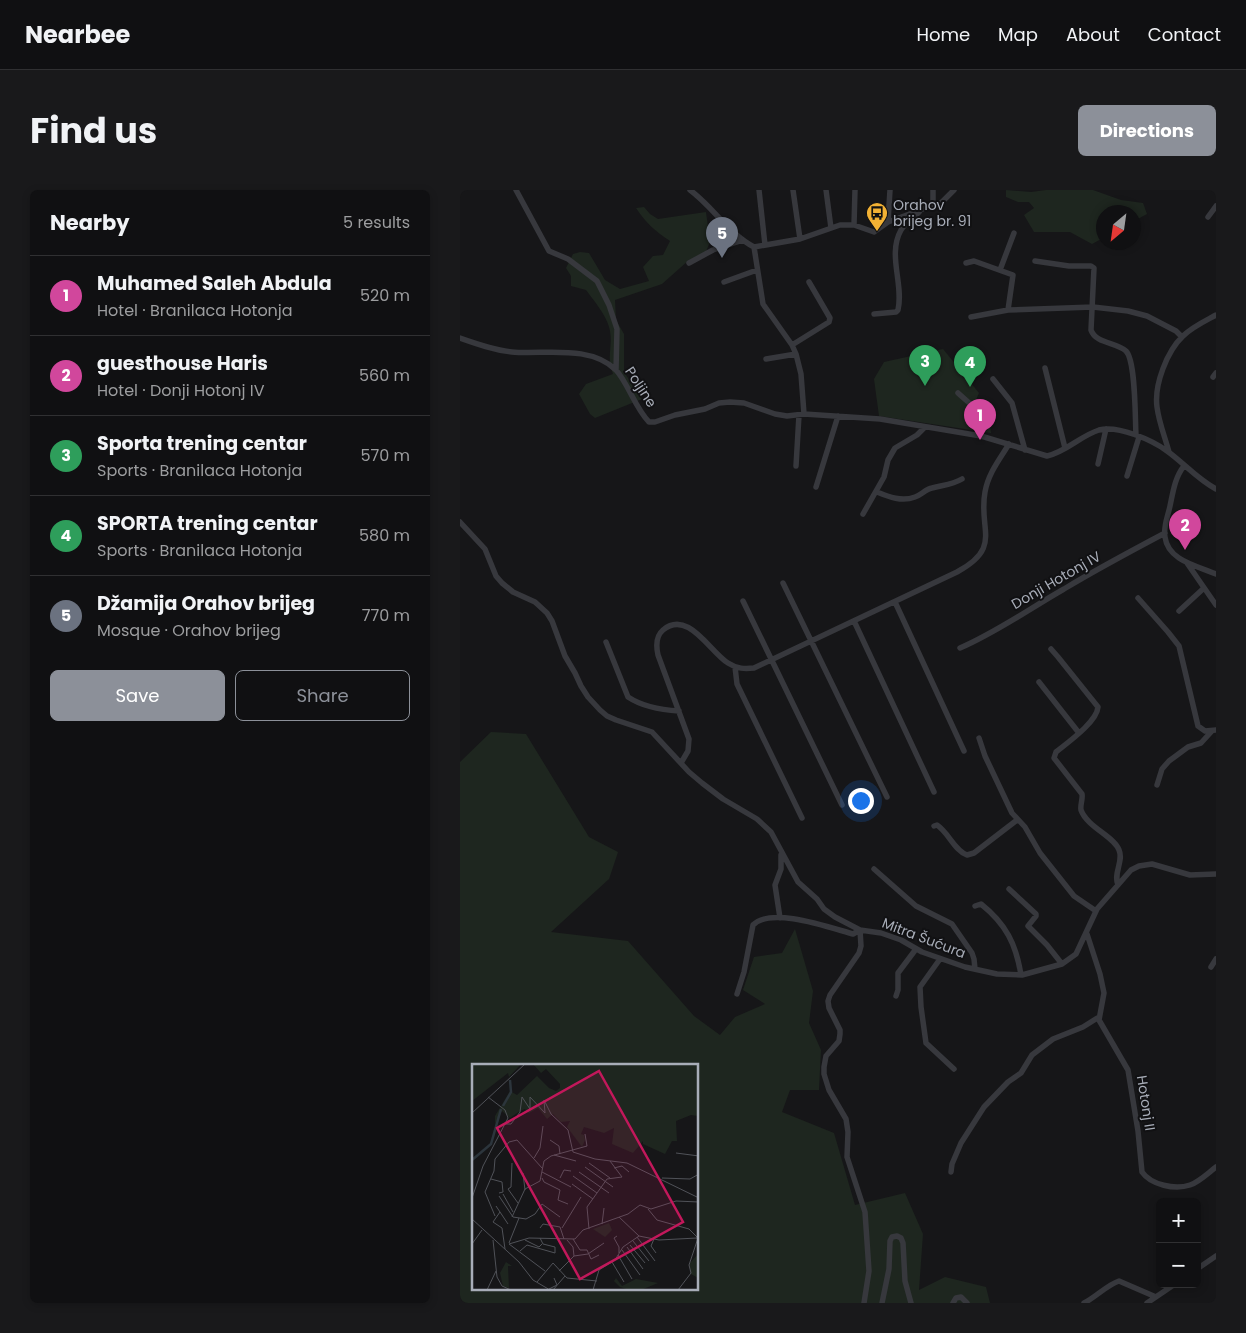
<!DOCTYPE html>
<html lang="en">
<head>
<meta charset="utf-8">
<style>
	body { margin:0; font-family:Poppins,sans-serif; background:#19191b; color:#f1f3f6 }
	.controls { position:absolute; right:15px; bottom:15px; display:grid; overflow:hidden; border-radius:8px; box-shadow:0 2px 8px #0003 }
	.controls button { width:45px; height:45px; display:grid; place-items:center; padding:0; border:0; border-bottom:1px solid #303032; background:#101012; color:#f1f3f6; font:25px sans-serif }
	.compass { position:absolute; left:636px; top:15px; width:45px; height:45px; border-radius:50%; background:#101012; box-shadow:0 2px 8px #0003; rotate:209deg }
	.you { position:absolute; left:400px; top:610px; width:18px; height:18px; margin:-12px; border:4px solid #fff; border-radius:50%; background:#1a73e8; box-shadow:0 0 0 8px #1a73e833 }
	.badge { display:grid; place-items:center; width:32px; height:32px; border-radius:50%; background:#8c9099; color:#fff; font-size:16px; font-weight:700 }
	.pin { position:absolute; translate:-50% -41px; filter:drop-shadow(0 1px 2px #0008) }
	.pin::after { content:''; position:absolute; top:26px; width:18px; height:15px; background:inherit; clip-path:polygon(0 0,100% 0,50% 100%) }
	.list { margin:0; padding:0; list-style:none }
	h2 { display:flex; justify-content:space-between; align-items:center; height:65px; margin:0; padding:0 20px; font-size:21px }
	h2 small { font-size:16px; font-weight:400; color:#9c9d9f }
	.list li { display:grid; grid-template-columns:32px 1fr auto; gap:15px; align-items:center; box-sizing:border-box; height:80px; padding:0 20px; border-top:1px solid #303032 }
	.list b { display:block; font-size:19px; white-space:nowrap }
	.list p { margin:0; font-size:16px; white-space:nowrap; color:#9c9d9f }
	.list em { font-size:16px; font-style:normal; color:#9c9d9f }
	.actions { display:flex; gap:10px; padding:15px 20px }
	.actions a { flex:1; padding:11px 0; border:1px solid #8c9099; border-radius:8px; text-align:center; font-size:18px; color:#8c9099 }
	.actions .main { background:#8c9099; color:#fff }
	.map { position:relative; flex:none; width:756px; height:1113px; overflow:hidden; border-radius:8px }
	header { display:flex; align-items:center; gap:30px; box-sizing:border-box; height:70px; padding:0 25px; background:#101012; border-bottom:1px solid #303032 }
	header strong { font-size:24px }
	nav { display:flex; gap:28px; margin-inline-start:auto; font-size:18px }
	.intro { display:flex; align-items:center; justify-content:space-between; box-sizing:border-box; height:120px; padding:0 30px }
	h1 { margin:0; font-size:35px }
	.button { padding:12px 22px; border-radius:8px; background:#8c9099; color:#fff; font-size:18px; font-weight:700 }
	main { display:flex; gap:30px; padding:0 30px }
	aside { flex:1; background:#101012; border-radius:8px; box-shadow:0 2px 8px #0003 }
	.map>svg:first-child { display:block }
	.green { fill:#1e261f; fill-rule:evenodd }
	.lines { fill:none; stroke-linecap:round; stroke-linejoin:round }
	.minor { stroke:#37383d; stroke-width:5.5 }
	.labels { text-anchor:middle; stroke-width:4; stroke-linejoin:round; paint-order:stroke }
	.poi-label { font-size:14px; fill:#a8adb8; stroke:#111113; text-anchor:start }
	.street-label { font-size:14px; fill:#a8adb8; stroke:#111113 }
	.inset-river { fill:none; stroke:#2c353c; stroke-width:2.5 }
	.inset-road { fill:none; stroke:#505258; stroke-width:1 }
	.view { fill:#c2185b; fill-opacity:0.15; stroke:#c2185b; stroke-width:2.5 }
	.inset-edge { fill:none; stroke:#a8adb8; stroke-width:2.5 }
</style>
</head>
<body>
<header>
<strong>Nearbee</strong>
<nav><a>Home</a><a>Map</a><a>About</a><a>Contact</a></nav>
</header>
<div class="intro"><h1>Find us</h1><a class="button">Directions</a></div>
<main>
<aside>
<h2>Nearby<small>5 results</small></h2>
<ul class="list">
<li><span class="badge" style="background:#d1479c">1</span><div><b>Muhamed Saleh Abdula</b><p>Hotel · Branilaca Hotonja</p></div><em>520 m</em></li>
<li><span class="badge" style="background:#d1479c">2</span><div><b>guesthouse Haris</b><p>Hotel · Donji Hotonj IV</p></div><em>560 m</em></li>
<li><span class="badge" style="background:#2e9e5b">3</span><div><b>Sporta trening centar</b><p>Sports · Branilaca Hotonja</p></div><em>570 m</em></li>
<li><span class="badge" style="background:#2e9e5b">4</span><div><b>SPORTA trening centar</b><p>Sports · Branilaca Hotonja</p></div><em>580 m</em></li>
<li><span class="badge" style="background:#6b7280">5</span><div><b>Džamija Orahov brijeg</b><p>Mosque · Orahov brijeg</p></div><em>770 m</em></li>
</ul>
<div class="actions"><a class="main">Save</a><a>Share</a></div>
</aside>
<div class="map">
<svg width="756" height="1113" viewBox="0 0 756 1113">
	<rect width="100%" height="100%" fill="#161618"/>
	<path class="green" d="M546,0L571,2L586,0H633L661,10L683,13L687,24L674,31V22H644L643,48L632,54L610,42H574L564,25L574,18L569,12H558L546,7Z
		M184,17L190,24L198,29L246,22L250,52L245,64L229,70L202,94L155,110L156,130L164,144V182L182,209L135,228L130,224L119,204L126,194L153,184C146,166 153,157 150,141C148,127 134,111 126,100L111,96V86L106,78L113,64L120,62L129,63L145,90L160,99L189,91L183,77L193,66L203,65L210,51C196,42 185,32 176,18Z
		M483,159L519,203L515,212L529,226L531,243L419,226L414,189L424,172Z
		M31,542L66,544L129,647L158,662L149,689L91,742L168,751L234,826L260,845L275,827L305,814L283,800L294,767L322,763L335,739L353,801L349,833L361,860L359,900H330L322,922L374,943L395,1015L445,1003L463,1044L459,1100L485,1087L526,1097L530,1113H0V572ZM14,876H238V1099H14Z"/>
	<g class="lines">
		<path class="minor" d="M56,0L89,61L108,69L137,91L149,115L157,139L156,180
			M230,0C253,17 269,44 294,57L340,49L380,35H394L414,42L428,32L482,12L494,0
			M299,0L305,55
			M333,0L340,49
			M366,0L371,38
			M473,0V15
			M748,27L756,16
			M428,32L430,0
			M394,35L395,0
			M294,57L303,114L332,155L336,164L341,184L344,224
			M575,71L609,76H631L634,78L631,140C636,154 656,152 666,161C676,171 675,230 676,245
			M229,73L253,60L283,50
			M506,73L514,71L553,85L548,120
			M540,80L554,43
			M264,92L297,80
			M414,124L436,122L438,120C444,94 427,65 441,40C446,32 454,28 460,21
			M511,127L548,120L633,117L668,121L687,126L716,141L722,147
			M0,148C17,154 34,160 52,162C83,165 130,154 156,180C168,193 175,218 189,232H195L215,225L245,219L259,213L270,212L284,213L315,224L327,226L344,224L420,229L521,246L587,266C606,262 620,246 639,240C658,235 692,250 707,261C724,273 737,289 756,299
			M332,155L369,132L370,128L349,92
			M306,169L336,164
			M585,178L605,258
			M753,187L756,183
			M533,189L552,213L565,260
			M498,203C515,219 525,221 521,246
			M709,262C705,247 699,233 697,217C694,195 707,161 723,146C732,137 745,131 756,125
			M638,274L646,239
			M336,276L339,225
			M724,276C715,287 713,302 710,316C708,326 703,337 705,347C708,371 738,376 756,384
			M667,286L679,247
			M356,297L378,226
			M417,302C429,307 442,312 455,307C461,305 466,299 472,298C483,295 492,295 502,289
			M403,324L424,287L428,270L435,258L457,245L464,238
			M0,332L25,359L36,386L42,393L53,402L75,412L87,423L92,431L105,466L115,483L121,496L128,507L140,520L147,526L156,530L192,542L229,582L242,593L263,609L297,629L311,642L338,692L357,709L364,719L375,727L400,740
			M727,373L756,415
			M323,393L427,607
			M678,408L708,442L719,456L738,536L745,541L756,540
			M283,411L382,615
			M435,412L504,561
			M719,421L744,398
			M394,431L474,602
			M146,452L168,507C183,517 202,520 219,521
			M500,458C537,442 569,419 604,399C637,379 671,361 705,343
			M591,459L598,467L638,517C637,532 607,553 596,562L594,568L622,604C623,609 620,615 621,620C627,637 655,647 659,660C664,671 653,683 658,695
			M275,477L277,494L342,628
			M579,492L619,543
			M519,548L525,566L552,623L565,637L580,663L614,706L636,721
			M221,573L228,561L229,549L198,465C196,456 196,446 203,440C228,419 250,462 268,473C277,479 285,479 294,478L497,382C543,357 518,340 525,302C528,284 539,270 549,254
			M697,595L702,579L709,571L728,557L741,553L751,542
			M474,636L477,635C489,643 494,660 507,665L514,663L557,630
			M414,679L456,716L492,734L512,763L514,769L515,779
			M549,699L576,724V726L568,736L587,755L602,774
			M515,716L521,714C546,734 556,754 561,785
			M320,728L315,695L321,679V665
			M400,740L401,756L399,763L370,805L368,811L369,818L380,840V844L379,851L366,866L364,877V884L369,900L386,929L388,942L387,967L405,1022L409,1081L404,1113
			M627,744L640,784L644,803L639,830L668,880L678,941L682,982C691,995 715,1000 730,995C739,992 748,983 756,977
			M480,769L460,797L461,817L466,853L494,879
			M751,777L756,769
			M277,804L284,782L293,735C311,716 371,738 393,744L400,740L421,743L441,750L462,762L505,777L537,784L562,785L602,774L616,764L637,719L671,680L679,676L692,674L730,685L756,684
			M436,806L438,800V783L456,759
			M491,982L492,974L501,953L524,917L548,892L561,883L572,865L593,849L623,837L639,827
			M737,1079L756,1066
			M422,1113L429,1079L430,1051L432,1047L437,1046L441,1048L443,1053L445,1091L451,1113
			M493,1113L496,1108L501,1107L507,1113
			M624,1113C636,1107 647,1095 659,1091L696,1107
			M687,1113L715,1094"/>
	</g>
	<defs>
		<g id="bus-pin" transform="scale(1.125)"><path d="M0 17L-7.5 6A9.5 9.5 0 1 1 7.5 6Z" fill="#f2b134" stroke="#111113"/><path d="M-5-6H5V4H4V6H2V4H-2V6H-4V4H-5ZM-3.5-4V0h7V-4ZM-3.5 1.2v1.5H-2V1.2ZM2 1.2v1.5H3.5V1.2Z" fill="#111"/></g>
	</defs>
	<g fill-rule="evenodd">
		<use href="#bus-pin" x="417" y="23"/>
	</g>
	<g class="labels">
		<g class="poi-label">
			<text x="433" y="20">Orahov<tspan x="433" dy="16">brijeg br. 91</tspan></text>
		</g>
		<g class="street-label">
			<text transform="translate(181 197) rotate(57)" y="5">Poljine</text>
			<text transform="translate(596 390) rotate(-30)" y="5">Donji Hotonj IV</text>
			<text transform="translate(464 748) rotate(21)" y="5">Mitra Šućura</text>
			<text transform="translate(686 913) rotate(81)" y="5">Hotonj II</text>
		</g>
	</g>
	<g transform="translate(12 874)">
		<rect width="226" height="226" fill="#161618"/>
		<path d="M0,0H49L37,13L36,9L0,37ZM61,0H226V52L219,51L204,57L205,77H200L193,90L171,80V77L161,89L140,80L142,64L132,69L112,63L109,70L112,71L113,76L110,83L95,63L98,57L89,58L81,50L75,55L66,44L57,49L53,45L48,47L38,54L30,47L23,60V52L38,27L45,31L65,12L77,24L84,27L88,24V20L74,5L69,9ZM137,159L140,166L133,173L121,165ZM226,190V214L219,210L217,200ZM34,198L40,202H36L37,224L31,222L28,209ZM144,214L150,222L164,215L186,219L169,226H157L148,223L142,217Z" fill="#1e261f"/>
		<path class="inset-river" d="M31,42L39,28L38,16M0,96L19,80L29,45"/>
		<path class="inset-road" d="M0,49L53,0M33,60H39L48,48L50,33L58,45V33L73,49L72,36L79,50L96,66L101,88M78,76L87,82L88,90M101,88L123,95L155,99L227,134M204,89L227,92M82,91L104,97M62,94L68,84L71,62M40,99L39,123L36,125L46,139M117,99L138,114M113,103L141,123M142,104L150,102L157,108M70,108L99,123M107,108L137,129M51,109L53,126M101,112L125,129M70,114L72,118L88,126L86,136L96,140M88,114L92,106L99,107M190,114L218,115L227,110M19,115L30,118L31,128L27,129M100,120L121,135M31,130L41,148M27,132L41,153L54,155L63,150L70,140L88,153M0,134L11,102L36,54L33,46L16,33M24,142L36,160M176,145L185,156L217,165L226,174L217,201L219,209L206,226M28,148L21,158L30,164L33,185M23,152L13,128L22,107L23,95L37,78L45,76L70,104M40,153L53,125L68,117L72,97L79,92L115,82L113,70M147,153L167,172M0,155L47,198L61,216L78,226M130,160L132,144M68,164L71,160L88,163L92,175M90,164L109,133M117,165L115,143L135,115L150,113L138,97M145,172L142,174L147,183V189M167,172L187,176L225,174M165,173L183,197M101,175L108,186H115L119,195L127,191M182,175L179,182L184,189M21,176L25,213L30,222L39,226M53,176L67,183L70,180M161,177L177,197M37,179L47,154M0,180L10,166M37,180L57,174L103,175L111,166L156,150L168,141L179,145L204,137L227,138M37,180L73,207M158,181L173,199M155,183L171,205M150,186L168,211M48,187L55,181L83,189V183L71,180L68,174M146,191L160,215M102,192L116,190L132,179M140,198L152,218M87,207L102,192L101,183L95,176M65,218L81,199L95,214L125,217M77,225L85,221L82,214M15,226L24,207M81,226L93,212M121,226L127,206L143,196L151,183L167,172"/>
		<path class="view" d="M127,7L211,158L108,215L25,64Z"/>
		<rect width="226" height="226" class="inset-edge"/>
	</g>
</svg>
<div class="controls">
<button>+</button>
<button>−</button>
</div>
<svg class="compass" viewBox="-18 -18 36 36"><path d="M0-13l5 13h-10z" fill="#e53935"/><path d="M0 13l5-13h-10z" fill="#9c9d9f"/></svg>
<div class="you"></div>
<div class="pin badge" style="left:520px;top:250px;background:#d1479c">1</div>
<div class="pin badge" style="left:725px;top:360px;background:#d1479c">2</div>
<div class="pin badge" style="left:465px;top:196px;background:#2e9e5b">3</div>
<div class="pin badge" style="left:510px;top:197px;background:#2e9e5b">4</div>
<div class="pin badge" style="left:262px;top:68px;background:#6b7280">5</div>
</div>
</main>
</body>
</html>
